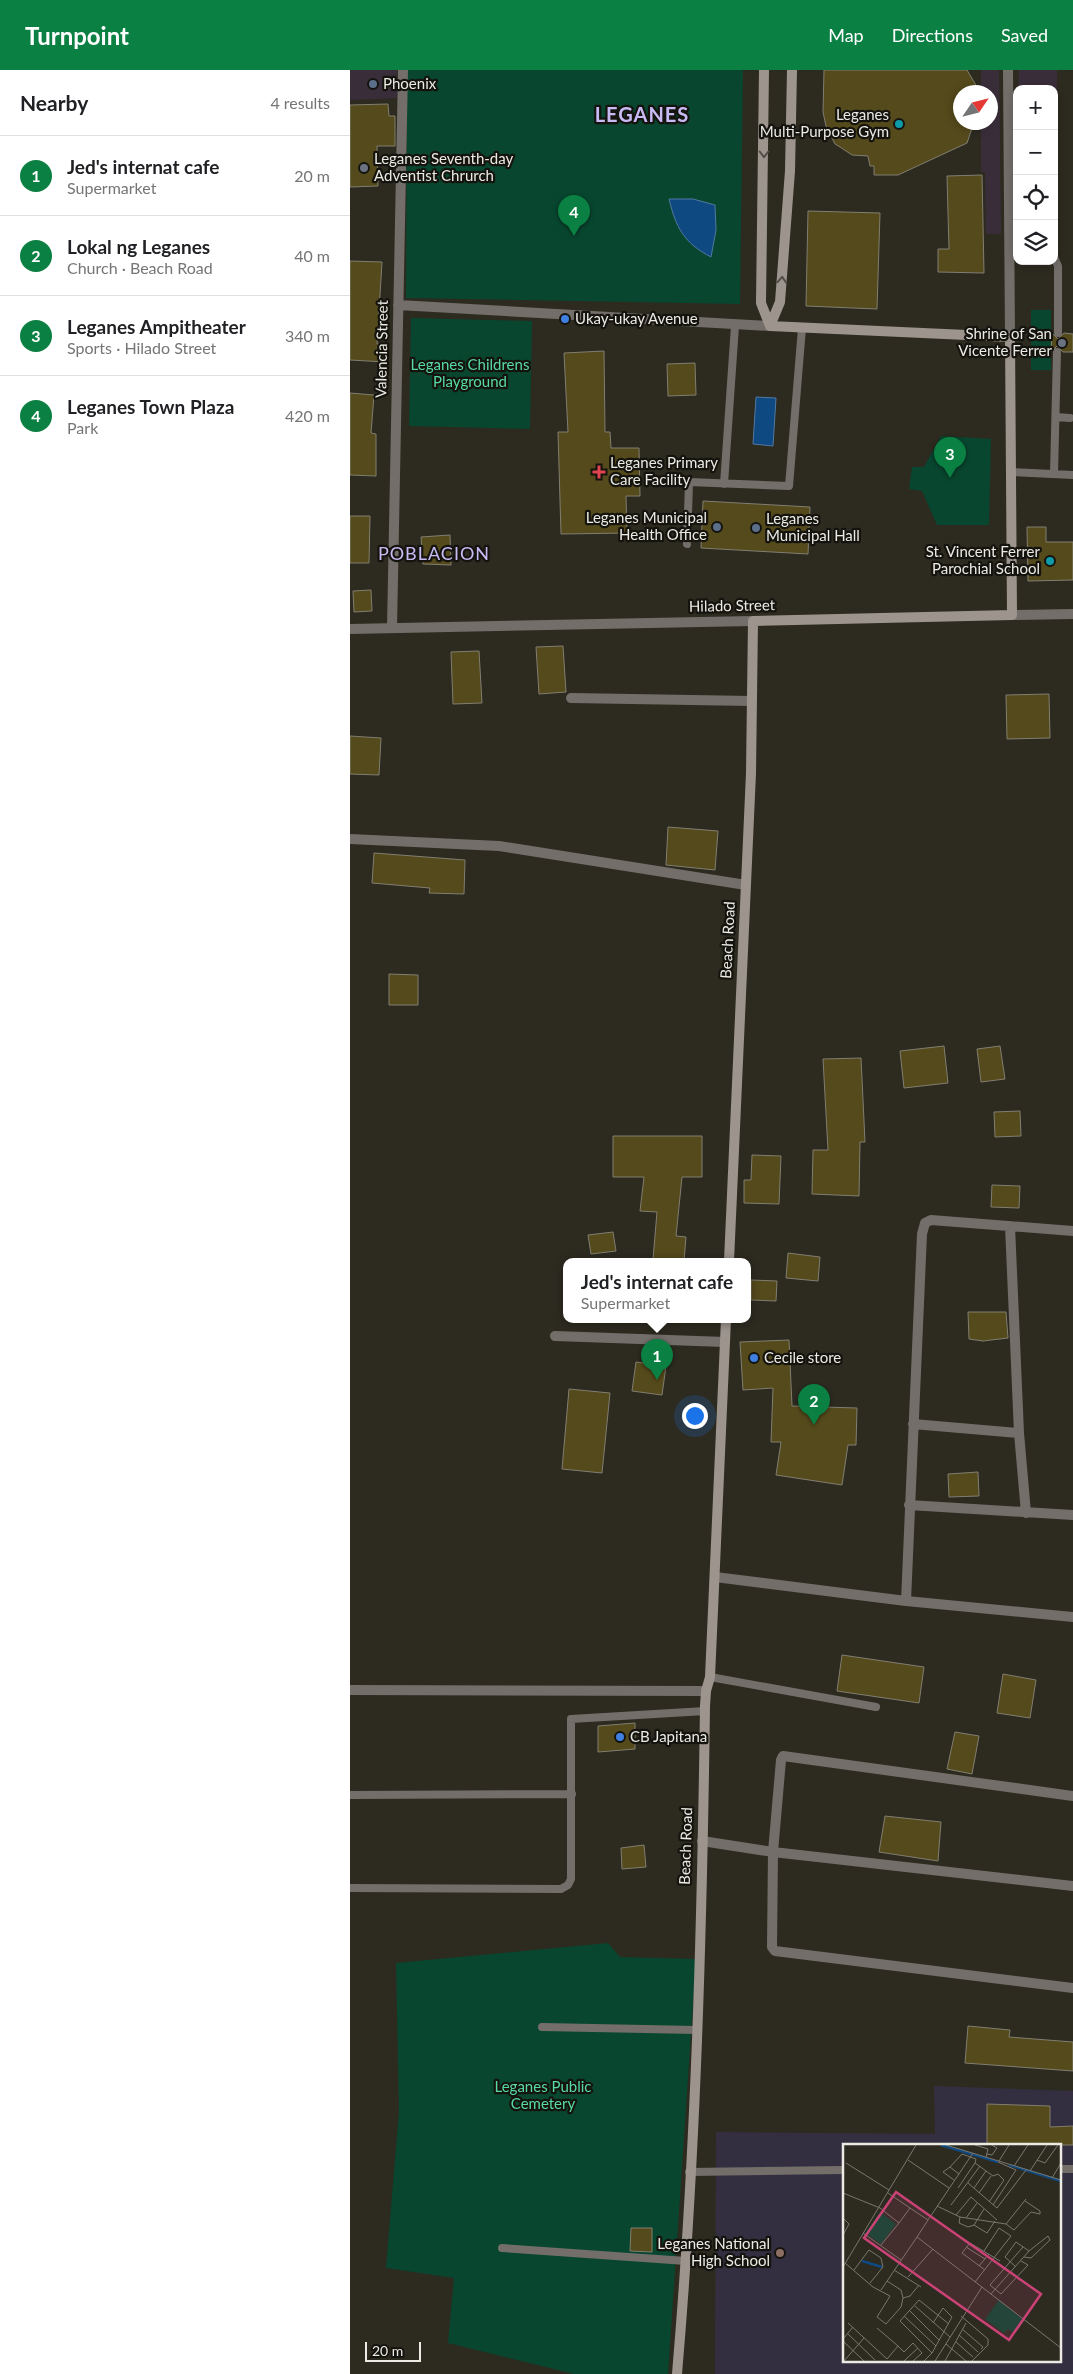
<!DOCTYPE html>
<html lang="en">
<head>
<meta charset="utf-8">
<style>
	body { margin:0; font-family:Lato,sans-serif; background:#f6f6f6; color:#202124 }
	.controls { position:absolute; right:15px; top:15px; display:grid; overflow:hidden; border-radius:10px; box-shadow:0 2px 8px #0003 }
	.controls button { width:45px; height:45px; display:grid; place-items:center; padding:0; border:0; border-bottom:1px solid #e0e0e0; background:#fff; color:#202124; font:25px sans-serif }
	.compass { position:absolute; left:603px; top:15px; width:45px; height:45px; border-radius:50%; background:#fff; box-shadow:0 2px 8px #0003; rotate:55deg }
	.scale { position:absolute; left:15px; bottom:12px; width:56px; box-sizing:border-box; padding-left:5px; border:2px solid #ebeae3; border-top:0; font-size:14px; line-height:18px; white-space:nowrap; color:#ebeae3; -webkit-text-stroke:4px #14130e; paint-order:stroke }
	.you { position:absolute; left:344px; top:1345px; width:18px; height:18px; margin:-12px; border:4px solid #fff; border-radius:50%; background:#1a73e8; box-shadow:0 0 0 8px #1a73e833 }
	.badge { display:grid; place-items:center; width:32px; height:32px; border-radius:50%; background:#0b8043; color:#fff; font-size:16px; font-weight:700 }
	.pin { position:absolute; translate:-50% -41px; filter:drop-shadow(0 1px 2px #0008) }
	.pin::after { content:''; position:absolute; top:26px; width:18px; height:15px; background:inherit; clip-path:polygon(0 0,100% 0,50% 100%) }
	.popup { position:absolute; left:213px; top:1188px; width:188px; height:65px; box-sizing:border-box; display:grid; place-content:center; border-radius:10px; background:#fff; filter:drop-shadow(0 1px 4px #0005); font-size:16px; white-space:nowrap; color:#757577 }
	.popup b { font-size:19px; color:#202124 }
	.popup::after { content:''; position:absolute; left:50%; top:100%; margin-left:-10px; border:10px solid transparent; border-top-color:#fff }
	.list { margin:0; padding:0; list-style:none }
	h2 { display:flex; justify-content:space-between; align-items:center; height:65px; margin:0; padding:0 20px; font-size:21px }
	h2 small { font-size:16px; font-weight:400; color:#757577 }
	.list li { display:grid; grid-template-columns:32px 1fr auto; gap:15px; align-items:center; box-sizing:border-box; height:80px; padding:0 20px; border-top:1px solid #e0e0e0 }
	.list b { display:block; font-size:19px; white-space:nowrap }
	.list p { margin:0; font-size:16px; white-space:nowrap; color:#757577 }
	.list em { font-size:16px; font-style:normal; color:#757577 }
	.icon { flex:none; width:28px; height:28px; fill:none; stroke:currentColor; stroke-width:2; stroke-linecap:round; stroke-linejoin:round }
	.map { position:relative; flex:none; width:723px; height:2304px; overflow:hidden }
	header { display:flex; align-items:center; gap:30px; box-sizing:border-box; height:70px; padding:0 25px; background:#0b8043; color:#fff }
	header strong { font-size:24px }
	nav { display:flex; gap:28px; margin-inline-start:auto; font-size:18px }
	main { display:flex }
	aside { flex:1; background:#fff }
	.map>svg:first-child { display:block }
	.commercial { fill:#3a2d3a }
	.education { fill:#332f40; fill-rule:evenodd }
	.green { fill:#08462f }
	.water { fill:#0f4982; stroke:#51799f }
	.building { fill:#554a1b; stroke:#817e71 }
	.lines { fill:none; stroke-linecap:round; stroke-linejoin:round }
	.service { stroke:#736e6a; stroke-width:8 }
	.minor { stroke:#736e6a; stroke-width:10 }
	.secondary { stroke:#9d948e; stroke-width:10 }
	.oneway { stroke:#524d48 }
	.service-dot { fill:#5c6f8a; stroke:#14130e; stroke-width:2 }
	.culture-dot { fill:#0f9aa8; stroke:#14130e; stroke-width:2 }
	.worship-dot { fill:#6b7280; stroke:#14130e; stroke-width:2 }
	.shop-dot { fill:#3f7fe0; stroke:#14130e; stroke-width:2 }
	.health-dot { fill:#e0444e; stroke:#14130e; stroke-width:2 }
	.education-dot { fill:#8d6e63; stroke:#14130e; stroke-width:2 }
	.labels { text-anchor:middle; stroke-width:4.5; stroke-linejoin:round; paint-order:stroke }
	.poi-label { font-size:15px; fill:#ebeae3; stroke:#14130e; text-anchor:start }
	.street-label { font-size:15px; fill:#ebeae3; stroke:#14130e }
	.park-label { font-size:15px; fill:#58daa3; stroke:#14130e }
	.quarter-label { font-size:18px; letter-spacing:1px; fill:#c8bbf4; stroke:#14130e }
	.district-label { font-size:20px; font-weight:bold; letter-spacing:1px; fill:#c8bbf4; stroke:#14130e }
	.inset-river { fill:none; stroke:#0f4982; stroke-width:2.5 }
	.inset-road { fill:none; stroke:#79776e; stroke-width:1 }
	.view { fill:#ca4276; fill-opacity:0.15; stroke:#ca4276; stroke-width:2.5 }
	.inset-edge { fill:none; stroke:#ebeae3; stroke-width:2.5 }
</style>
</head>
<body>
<header>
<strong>Turnpoint</strong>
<nav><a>Map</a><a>Directions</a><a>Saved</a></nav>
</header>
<main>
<aside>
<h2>Nearby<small>4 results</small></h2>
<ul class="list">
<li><span class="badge">1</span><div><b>Jed's internat cafe</b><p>Supermarket</p></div><em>20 m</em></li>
<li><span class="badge">2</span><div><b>Lokal ng Leganes</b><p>Church · Beach Road</p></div><em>40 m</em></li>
<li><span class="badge">3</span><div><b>Leganes Ampitheater</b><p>Sports · Hilado Street</p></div><em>340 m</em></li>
<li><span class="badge">4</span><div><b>Leganes Town Plaza</b><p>Park</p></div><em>420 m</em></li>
</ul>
</aside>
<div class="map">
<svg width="723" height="2304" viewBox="0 0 723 2304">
	<rect width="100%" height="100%" fill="#2d2b20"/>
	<path class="commercial" d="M0,0H47V28L0,30Z
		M631,0H649L651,164H636L635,102H631V53L640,52V22H631Z
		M669,0H707L706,129L704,128V19H668Z"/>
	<path class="education" d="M584,2016L723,2021V2304H365L366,2062L585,2064ZM494,2075H709V2290H494Z"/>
	<path class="green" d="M57,0H393L390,234L56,228Z
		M681,240H701V300H681Z
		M61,248L182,251L180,359L59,356Z
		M591,366L641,369L639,455H587L572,421L559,419L562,397H574Z
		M258,1873L270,1887L346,1889L318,2304H224L98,2273L104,2208L36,2198L49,2041L46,1893Z"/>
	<path class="water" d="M319,129H343L365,135L366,160L361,187C334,173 326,158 319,129Z
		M406,327L426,328L423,376L403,374Z"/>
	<path class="building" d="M474,0H617L630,22H610V52H624L617,73L548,105H524V96H520L518,86L502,85L490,77L485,74L476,56L473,42Z
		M38,34L39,46H45V76H27L28,116L0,117V35Z
		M632,105L634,203L588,202V179H599L597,106Z
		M458,141L530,143L527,239L456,236Z
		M0,191L32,192L27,274H37L36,292L0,290Z
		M702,263L708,269L714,263L723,264V282H713L707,276L701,282Z
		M254,281L255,362H260L261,378H289L290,426H276L277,463L211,464L208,362H218L214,283Z
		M345,293L346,325L318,326L317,294Z
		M0,323L24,325L21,363L26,364V406L0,405Z
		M353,431L460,437L458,484L351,478Z
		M0,446H20L19,493H0Z
		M677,457H696V472H723V510L678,511Z
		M100,465L101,495L73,494L71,467Z
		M21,520L22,541L4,542L3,521Z
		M213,576L216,622L189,624L186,577Z
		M129,581L132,633L103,634L101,582Z
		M699,624L700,668L657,669L656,625Z
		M0,666L31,668L29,705L0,704Z
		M318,757L368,761L365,800L316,795Z
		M24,783L115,790L114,824L79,823L80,818L22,813Z
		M39,904L68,905V935H39Z
		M594,976L598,1013L554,1018L550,981Z
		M650,976L655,1009L631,1012L627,979Z
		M511,988L515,1072H510L509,1126L462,1124L463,1080H478L473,989Z
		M670,1041L671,1066L645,1067L644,1042Z
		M263,1066H352V1107H332L326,1166L336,1167L334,1191L303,1189L307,1142L290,1141L294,1107H263Z
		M402,1085L431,1086L429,1134L394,1133V1110H401Z
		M642,1115L670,1116L669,1138L641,1137Z
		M263,1162L266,1181L241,1184L238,1165Z
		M438,1183L470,1187L468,1211L436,1208Z
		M401,1210L427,1211L426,1231L401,1230Z
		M618,1242H656L658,1268L633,1271L619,1269Z
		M439,1270L442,1336L507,1338L506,1375H498L492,1415L426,1405L431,1372H421L423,1318L393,1320L390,1272Z
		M286,1292L316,1296L312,1325L282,1321Z
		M219,1319L260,1323L252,1403L212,1399Z
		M628,1402L629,1426L599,1427L598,1404Z
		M492,1585L574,1597L569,1633L487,1621Z
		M653,1604L686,1610L680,1648L647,1643Z
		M285,1653V1679L248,1682V1656Z
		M605,1662L629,1666L622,1704L597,1699Z
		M535,1746L591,1752L588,1791L529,1782Z
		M294,1775L296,1797L272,1799L271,1778Z
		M618,1956L660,1960L659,1967L723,1972V2001L615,1993Z
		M637,2034L700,2036V2057L723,2056V2075H637Z
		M281,2158H302V2182L280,2181Z"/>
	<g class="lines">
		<path class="service" d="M704,187L708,196V263
			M706,347L720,348
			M661,402L723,405
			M704,404L707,282
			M374,414L385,256
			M337,474L339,412L439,416L452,258
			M360,1607L526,1637
			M0,1725L222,1724
			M0,1818L211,1819L218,1815L221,1809V1649L355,1641
			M192,1957L346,1960
			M709,2099H723
			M339,2102L494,2100
			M152,2178L336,2191"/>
		<path class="minor" d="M658,0L660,267
			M48,235L420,256
			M662,545L723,544
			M42,558L53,0
			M0,559L403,551
			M221,628L401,631
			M0,769L149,776L396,815
			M660,1156L669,1363L676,1443
			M205,1266L375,1272
			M563,1354L669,1363
			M559,1435L723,1445
			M365,1507L556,1531L723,1547
			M556,1531L572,1164L575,1153L581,1150L723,1161
			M0,1620L356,1621
			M723,1726L433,1686L431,1690L423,1782L422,1877L425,1881L723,1918
			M352,1771L423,1782L723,1816"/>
		<path class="secondary" d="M414,0L411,233L420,256
			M420,256L430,232L440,101L442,0
			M379,1191L401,703L403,551L662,545L660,267L420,256
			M327,2304C346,2082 352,1858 355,1636L356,1621L360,1607L376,1249"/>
	</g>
	<defs><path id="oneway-chevron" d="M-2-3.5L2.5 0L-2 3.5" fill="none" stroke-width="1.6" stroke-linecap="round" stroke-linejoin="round" transform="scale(1.25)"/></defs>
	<g class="oneway">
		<use href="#oneway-chevron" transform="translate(414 84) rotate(90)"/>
		<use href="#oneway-chevron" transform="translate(432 210) rotate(-86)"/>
	</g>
	<g class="service-dot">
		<circle cx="23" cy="14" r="5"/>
		<circle cx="367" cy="457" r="5"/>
		<circle cx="406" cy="458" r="5"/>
	</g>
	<g class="culture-dot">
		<circle cx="549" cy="54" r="5"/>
		<circle cx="700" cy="491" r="5"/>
	</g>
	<g class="worship-dot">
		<circle cx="14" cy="98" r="5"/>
		<circle cx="712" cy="273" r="5"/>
	</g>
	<g class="shop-dot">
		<circle cx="215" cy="249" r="5"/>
		<circle cx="404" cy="1288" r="5"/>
		<circle cx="270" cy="1667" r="5"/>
	</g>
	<path class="health-dot" d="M246.5 394.5h5v5h5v5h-5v5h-5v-5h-5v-5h5z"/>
	<circle class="education-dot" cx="430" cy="2183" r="5"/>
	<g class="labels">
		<g class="poi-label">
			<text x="33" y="19">Phoenix</text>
			<text x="539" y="50" text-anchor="end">Leganes<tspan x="539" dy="17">Multi-Purpose Gym</tspan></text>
			<text x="24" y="94">Leganes Seventh-day<tspan x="24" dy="17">Adventist Chrurch</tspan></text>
			<text x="225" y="254">Ukay-ukay Avenue</text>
			<text x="702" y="269" text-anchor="end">Shrine of San<tspan x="702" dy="17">Vicente Ferrer</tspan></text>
			<text x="260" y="398">Leganes Primary<tspan x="260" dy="17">Care Facility</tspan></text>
			<text x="357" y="453" text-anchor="end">Leganes Municipal<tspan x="357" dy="17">Health Office</tspan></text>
			<text x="416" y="454">Leganes<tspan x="416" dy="17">Municipal Hall</tspan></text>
			<text x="690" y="487" text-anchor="end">St. Vincent Ferrer<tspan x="690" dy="17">Parochial School</tspan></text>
			<text x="414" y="1293">Cecile store</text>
			<text x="280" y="1672">CB Japitana</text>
			<text x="420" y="2179" text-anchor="end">Leganes National<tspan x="420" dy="17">High School</tspan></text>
		</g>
		<g class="street-label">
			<text transform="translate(32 279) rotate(-89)" y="5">Valencia Street</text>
			<text transform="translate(382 536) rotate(-1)" y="5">Hilado Street</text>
			<text transform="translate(378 870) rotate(-87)" y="5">Beach Road</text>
			<text transform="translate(336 1776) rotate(-88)" y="5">Beach Road</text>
		</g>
		<g class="park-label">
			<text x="120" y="300">Leganes Childrens<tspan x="120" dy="17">Playground</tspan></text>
			<text x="193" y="2022">Leganes Public<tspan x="193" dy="17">Cemetery</tspan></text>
		</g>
		<g class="quarter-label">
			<text x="84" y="490">POBLACION</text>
		</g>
		<g class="district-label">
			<text x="292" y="52">LEGANES</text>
		</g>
	</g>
	<g transform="translate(493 2074)">
		<rect width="218" height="218" fill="#2d2b20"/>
		<path d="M37,68L53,80L38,100L22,89ZM156,156L182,177L169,188L165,185L161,189L142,175Z" fill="#08462f"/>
		<path class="inset-river" d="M98,1L155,18M166,21L218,37M19,117L39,123"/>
		<path class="inset-road" d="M103,1L218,36M132,1L145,5L143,13M144,10L149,11L154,4L149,1M65,16L106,44M194,16L202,19L215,1M156,17L166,1M3,19L46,46M171,22L185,1M107,23L100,28L111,36M187,27L204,1M116,30L107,23L119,10L133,15L132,19L150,32L155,30L161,36L146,58M209,34L218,19M125,39L154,64L183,26M115,44L132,19M131,44L143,27M0,49L37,64L56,79M45,49L67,64M136,49L148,32M108,61L137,22M150,61L173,26L155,18M94,62L117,73L163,80L183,55M113,71L128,53L154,76M117,73L116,79L125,83L131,81L144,89L152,77M0,74L6,80L0,91M123,74L134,59M85,76L130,9M56,79L67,64L85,76L74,93L218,204M163,80L171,86L188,68L197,70V67L182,57M131,81L141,65M20,89L58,116M38,101L56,79M123,103L142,115M181,113L188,114L207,96L205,92M178,117L185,121L158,150L147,141L180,103M2,119L30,143L47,152L34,173L43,180L58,163L60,154L58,146L44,137M136,122L146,110M0,123L73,1M173,123L162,113L173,98L186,107M11,126L26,106L38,114L40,123L27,139M51,126L78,143M142,126L119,109L127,99L157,117M65,133L90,105M132,138L168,92L156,84L141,107M38,146L74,93M148,150L186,107L205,92M60,154L67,152L76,141M76,156L57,177L89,209M76,156L106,180M72,162L107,193M67,167L96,196M61,172L93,202M118,172L145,195V201L129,217M5,179L44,215M90,179L100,164M34,184L55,202L44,215M119,185L140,203L138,205M4,189L32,216M116,191L135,208M0,195L10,183M0,197L21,217M113,198L130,213M103,200L123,217M55,202L61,208L70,199L79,209L70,217M1,217L21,194M61,217L75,204M81,217L89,209L109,173L100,164M92,217L139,143M102,217L123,179"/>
		<path class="view" d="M53,48L198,150L166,196L21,94Z"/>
		<rect width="218" height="218" class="inset-edge"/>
	</g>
</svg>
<div class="controls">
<button>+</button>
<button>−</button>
<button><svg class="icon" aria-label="locate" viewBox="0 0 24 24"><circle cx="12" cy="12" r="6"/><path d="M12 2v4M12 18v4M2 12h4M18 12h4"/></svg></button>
<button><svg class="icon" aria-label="layers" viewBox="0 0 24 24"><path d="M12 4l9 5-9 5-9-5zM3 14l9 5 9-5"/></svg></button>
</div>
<svg class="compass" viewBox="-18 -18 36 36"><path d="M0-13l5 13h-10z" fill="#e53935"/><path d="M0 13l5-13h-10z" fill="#757577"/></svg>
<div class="scale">20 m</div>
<div class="you"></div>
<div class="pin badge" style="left:307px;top:1310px">1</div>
<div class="popup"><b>Jed's internat cafe</b>Supermarket</div>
<div class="pin badge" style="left:464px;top:1355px">2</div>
<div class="pin badge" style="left:600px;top:408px">3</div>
<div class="pin badge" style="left:224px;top:166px">4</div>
</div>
</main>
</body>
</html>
